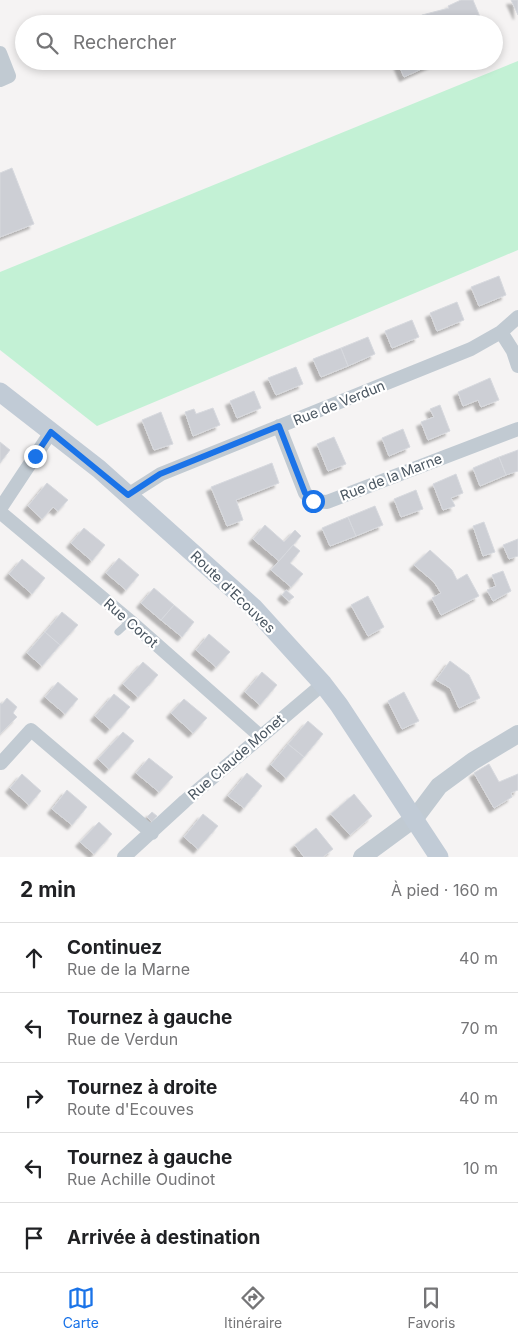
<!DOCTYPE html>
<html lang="fr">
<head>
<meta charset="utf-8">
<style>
	body { margin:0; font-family:Inter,sans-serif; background:#f2f2f2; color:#202124 }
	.stop { position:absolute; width:15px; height:15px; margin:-11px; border:4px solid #1a73e8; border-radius:50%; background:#fff }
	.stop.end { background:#1a73e8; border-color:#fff; box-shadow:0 1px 5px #0008 }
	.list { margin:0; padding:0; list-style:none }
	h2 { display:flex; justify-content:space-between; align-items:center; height:65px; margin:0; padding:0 20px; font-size:21px }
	h2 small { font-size:16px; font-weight:400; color:#757577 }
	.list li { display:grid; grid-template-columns:32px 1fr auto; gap:15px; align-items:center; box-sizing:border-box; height:70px; padding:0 20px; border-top:1px solid #e0e0e0 }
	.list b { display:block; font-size:19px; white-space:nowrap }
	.list p { margin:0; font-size:16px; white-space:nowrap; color:#757577 }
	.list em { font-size:16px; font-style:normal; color:#757577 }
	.icon { flex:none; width:28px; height:28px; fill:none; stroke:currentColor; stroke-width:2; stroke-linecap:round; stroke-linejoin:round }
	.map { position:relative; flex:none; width:518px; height:857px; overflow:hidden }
	.search { position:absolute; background:#fff; box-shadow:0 2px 8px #0003; left:15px; right:15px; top:15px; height:55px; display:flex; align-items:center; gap:12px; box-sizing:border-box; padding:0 18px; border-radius:28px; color:#757577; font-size:19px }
	.sheet { height:415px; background:#fff }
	nav { display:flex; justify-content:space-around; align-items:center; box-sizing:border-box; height:70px; border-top:1px solid #e0e0e0; background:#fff; font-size:14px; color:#757577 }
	nav a { display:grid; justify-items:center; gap:2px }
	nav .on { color:#1a73e8 }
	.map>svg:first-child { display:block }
	.green { fill:#c3f1d5 }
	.building { fill:#cdcfd5; stroke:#d7d9de; filter:url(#shadow) }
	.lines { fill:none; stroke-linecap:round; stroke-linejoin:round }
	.service { stroke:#c1cad2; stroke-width:7 }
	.minor { stroke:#c1cad2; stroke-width:14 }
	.tertiary { stroke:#c1cad2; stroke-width:18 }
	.secondary { stroke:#c1cbd6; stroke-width:19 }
	.route { stroke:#1a73e8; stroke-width:6 }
	.labels { text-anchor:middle; stroke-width:4.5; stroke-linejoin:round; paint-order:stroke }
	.street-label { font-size:14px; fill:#4a5661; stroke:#fff }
</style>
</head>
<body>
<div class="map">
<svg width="518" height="857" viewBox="0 0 518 857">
	<defs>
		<filter id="shadow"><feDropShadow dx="-4.5" dy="4.5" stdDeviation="1" flood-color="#0004"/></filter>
	</defs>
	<rect width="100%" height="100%" fill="#f5f3f3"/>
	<path class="green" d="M518,61V250L97,426L0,350V272Z"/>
	<path class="building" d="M461,0H473L483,24H410L422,15L449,8L448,6Z
		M511,0H518V15Z
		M397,61H439L404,77Z
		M12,168L34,224L0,237V173Z
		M499,276L506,295L479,306L471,287Z
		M457,302L464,320L437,331L430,313Z
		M412,320L419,337L392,348L385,331Z
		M368,337L375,354L348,366L341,348Z
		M341,348L348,366L321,377L313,359Z
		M296,367L303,384L276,395L268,378Z
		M490,378L499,400L481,407L478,400L463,406L458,392Z
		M254,391L261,408L237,418L230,401Z
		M440,405L450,431L428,440L421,422L434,417L430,409Z
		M213,408L220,425L193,436L185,412L194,409L196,414Z
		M161,412L173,444L154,450L142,420Z
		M403,429L410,447L389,456L382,438Z
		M334,437L346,464L328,471L317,444Z
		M0,442L10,450L0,463Z
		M518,450V471L506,475L499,457Z
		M499,457L506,475L480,486L473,468Z
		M272,463L279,483L236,500L243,520L227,526L211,487Z
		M456,474L463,493L451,498L455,506L443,510L433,484Z
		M47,483L68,500L58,511L53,507L42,519L28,506Z
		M416,490L423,509L401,517L394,499Z
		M375,506L383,525L356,536L348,517Z
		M348,517L356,536L330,546L322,528Z
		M484,522L495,552L483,556L473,526Z
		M265,525L284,542L295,530L301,536L279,561L253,539Z
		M84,528L105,545L92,561L71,543Z
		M518,539V556L509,559L503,545Z
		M293,545L300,551L290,563L303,574L291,587L271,570Z
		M430,550L452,570L457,580L467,574L479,596L441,615L432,598L441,593L434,582L414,565Z
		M119,558L139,575L126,590L106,573Z
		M22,559L45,578L32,594L9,574Z
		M503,571L511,591L493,601L487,590L496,586L492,575Z
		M154,588L174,605L161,620L141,603Z
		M286,590L294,597L289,601L282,595Z
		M368,596L384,627L368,636L351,605Z
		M174,605L194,622L182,637L161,620Z
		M62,612L78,625L60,645L45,632Z
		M45,632L60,645L42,666L27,653Z
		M209,634L230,652L216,667L196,650Z
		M450,661L469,675L480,698L459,708L450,688L436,680Z
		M143,662L158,675L138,697L123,684Z
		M262,672L277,685L260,705L245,692Z
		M58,682L78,699L65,714L45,697Z
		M404,692L419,721L402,729L388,701Z
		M114,694L130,707L110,729L95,716Z
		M7,698L17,707L13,713L17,717L0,734V703L2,704Z
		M184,699L207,718L193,733L171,713Z
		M308,721L323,734L304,757L288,744Z
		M123,732L134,741L109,769L98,759Z
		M288,744L304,757L286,778L271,765Z
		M149,758L173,777L159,792L136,773Z
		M489,764L499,782L518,774V790L511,793L512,797L494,808L474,773Z
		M247,773L262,786L244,808L228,796Z
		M22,774L41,791L29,805L10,788Z
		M67,790L87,807L72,825L52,809Z
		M354,794L372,816L350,835L331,814Z
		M152,812L157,816L152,822L147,817Z
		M203,814L218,826L198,849L184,837Z
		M99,822L112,834L94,854L80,842Z
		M316,828L333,849L323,857H304L295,845Z"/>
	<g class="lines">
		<path class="service" d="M118,632L130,621"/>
		<path class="minor" d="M0,53L9,76L0,80
			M501,332L513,351L518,366
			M279,426L305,493L313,501L327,502L518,429
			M128,495L161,474L471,349L501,332L518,317
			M0,509L51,432
			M0,512L130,621L260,736
			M1,763L31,730L152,833
			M124,857L185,801L323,684"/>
		<path class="tertiary" d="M362,857L415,818L439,786L473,761L518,734"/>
		<path class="secondary" d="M0,392L99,469L253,607L323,684L339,705L439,857"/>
	</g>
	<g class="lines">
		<path class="route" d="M35,456L51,432L128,495L160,474L279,426L305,493L313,501"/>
	</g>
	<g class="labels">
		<g class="street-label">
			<text transform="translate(339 403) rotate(-22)" y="5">Rue de Verdun</text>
			<text transform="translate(391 477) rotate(-21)" y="5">Rue de la Marne</text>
			<text transform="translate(233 592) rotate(44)" y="5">Route d'Ecouves</text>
			<text transform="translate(131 623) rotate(41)" y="5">Rue Corot</text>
			<text transform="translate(236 757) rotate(-41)" y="5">Rue Claude Monet</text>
		</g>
	</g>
</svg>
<div class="stop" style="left:313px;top:501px"></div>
<div class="stop end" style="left:35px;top:456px"></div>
<div class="search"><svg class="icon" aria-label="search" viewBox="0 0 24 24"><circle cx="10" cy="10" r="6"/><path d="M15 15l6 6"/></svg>Rechercher</div>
</div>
<section class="sheet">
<h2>2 min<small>À pied · 160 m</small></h2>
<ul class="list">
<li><svg class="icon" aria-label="ahead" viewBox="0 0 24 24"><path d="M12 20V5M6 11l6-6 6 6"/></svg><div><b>Continuez</b><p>Rue de la Marne</p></div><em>40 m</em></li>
<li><svg class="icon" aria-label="left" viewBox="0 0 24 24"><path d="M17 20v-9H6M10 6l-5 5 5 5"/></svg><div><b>Tournez à gauche</b><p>Rue de Verdun</p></div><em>70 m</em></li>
<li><svg class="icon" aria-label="right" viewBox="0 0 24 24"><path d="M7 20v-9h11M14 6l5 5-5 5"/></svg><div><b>Tournez à droite</b><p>Route d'Ecouves</p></div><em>40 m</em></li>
<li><svg class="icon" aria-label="left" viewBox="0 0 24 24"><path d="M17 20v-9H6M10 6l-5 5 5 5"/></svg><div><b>Tournez à gauche</b><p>Rue Achille Oudinot</p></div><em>10 m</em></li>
<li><svg class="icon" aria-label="arrive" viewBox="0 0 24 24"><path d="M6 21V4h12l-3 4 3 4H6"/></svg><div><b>Arrivée à destination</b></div></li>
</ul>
</section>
<nav>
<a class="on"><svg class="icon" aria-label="map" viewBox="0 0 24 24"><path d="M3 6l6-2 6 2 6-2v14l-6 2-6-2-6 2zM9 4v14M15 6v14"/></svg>Carte</a>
<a><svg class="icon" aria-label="directions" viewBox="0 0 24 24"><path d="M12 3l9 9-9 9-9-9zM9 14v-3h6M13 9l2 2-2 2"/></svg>Itinéraire</a>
<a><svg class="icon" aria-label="saved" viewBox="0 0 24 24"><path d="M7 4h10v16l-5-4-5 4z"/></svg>Favoris</a>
</nav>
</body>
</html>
